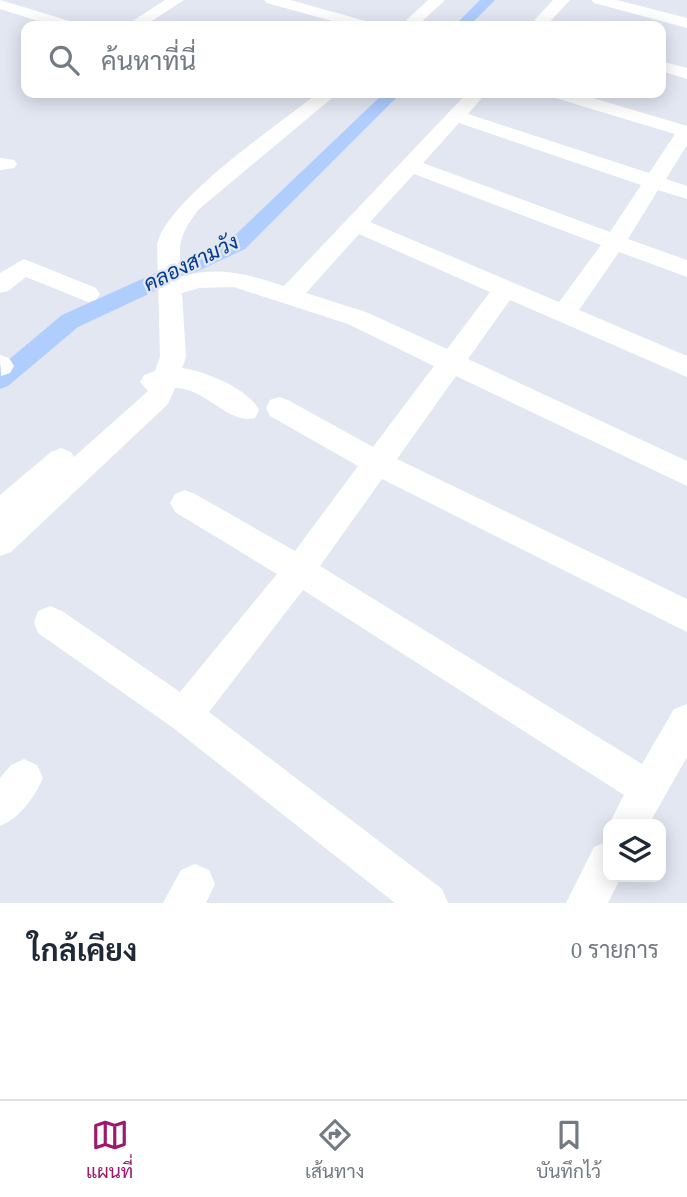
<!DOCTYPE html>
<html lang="th">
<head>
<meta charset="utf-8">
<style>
	body { margin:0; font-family:"Times New Roman",Sarabun,serif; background:#f2f2f3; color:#1f2937 }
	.controls { position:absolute; right:21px; bottom:21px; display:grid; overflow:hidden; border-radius:14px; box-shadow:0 4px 18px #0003 }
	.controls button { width:63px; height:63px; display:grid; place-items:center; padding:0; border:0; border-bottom:2px solid #e0e1e3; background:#fff; color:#1f2937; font:35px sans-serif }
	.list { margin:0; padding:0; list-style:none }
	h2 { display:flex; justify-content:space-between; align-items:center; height:91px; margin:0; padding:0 28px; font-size:30px }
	h2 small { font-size:23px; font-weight:400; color:#747a83 }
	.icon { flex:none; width:38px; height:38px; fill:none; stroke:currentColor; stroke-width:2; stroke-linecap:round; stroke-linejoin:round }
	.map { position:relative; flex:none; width:687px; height:903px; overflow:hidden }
	.search { position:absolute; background:#fff; box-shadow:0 4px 18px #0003; left:21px; right:21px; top:21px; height:77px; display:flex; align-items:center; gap:18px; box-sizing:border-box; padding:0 24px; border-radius:14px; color:#747a83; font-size:26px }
	.sheet { height:196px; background:#fff }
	nav { display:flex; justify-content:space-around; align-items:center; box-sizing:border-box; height:98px; border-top:2px solid #e0e1e3; background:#fff; font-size:19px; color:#747a83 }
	nav a { display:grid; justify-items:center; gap:4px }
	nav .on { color:#9c196b }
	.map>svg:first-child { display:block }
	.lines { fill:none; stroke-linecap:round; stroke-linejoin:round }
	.canal { fill:#afcdfd; fill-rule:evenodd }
	.minor { fill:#fff; fill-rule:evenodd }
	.labels { text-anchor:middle; stroke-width:5; stroke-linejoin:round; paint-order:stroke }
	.far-water-label { font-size:21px; font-style:italic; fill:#003a92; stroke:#e2e7f2 }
</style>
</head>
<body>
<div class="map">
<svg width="687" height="903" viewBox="0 0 687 903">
	<rect width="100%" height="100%" fill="#e2e7f2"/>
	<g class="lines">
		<path class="canal" d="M480,0H495L469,26H454Z
			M384,93H401L245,249L78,327L8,386L0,389V367L62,315L231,239Z"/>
		<path class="minor" d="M0,0L73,22L75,25L54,26L0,9Z
			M165,0H184L144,26H125Z
			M264,0H290L373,23L375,26H350L267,3Z
			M428,0H445L417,26H400Z
			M553,0H570L546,26H529Z
			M591,0H617L687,18V28L594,3Z
			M661,61L687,68V79L661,71Z
			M318,93H338L198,210C178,238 179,242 181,276C223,266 245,274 284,286L467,93H486L468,114L649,173L675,134L552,97L549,93H576L687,126V145L666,179L687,186V199L658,190L628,239L687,260V277L619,252L579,310L687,356V377L510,300L468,359L687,461V486L456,376L397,459L687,599V632L382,479L320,566L642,764L674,709L687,704V757L649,824H609L624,795L303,590L209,712L442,889L448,903H395L172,727L38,633L34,622L38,611L50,606L62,611L180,692L277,574L175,512L170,503L175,494L185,490L195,494L295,551L358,466L270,416L266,408L270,400L279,397L288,400L373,447L434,366L348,324L234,287L199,288L182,293L186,357L182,368C205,371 249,389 259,410L255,418C230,426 206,388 175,388L168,404L11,552L0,556V495L51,452L61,448L71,452L74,457L148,391L140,382L144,375L155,371L160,357L157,244C169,198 278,125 318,93ZM459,123L641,185L610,232L423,163ZM414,174L601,245L559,302L370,222ZM359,234L490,292L447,349L366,312L306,293Z
			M0,158L14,160L17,164L14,168L0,170Z
			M24,259L96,288L100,294L96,300L88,302L26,277L8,291L0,293V273Z
			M0,355L9,358L14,366L10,373L1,376Z
			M24,759L37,765L43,778C34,798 20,818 0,826V778L11,765Z
			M608,841V877H621L608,903H566L594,847Z
			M195,864L209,870L215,884L206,903H163L181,870Z"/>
	</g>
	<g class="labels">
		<g class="far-water-label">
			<text transform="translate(191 263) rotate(-26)" y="7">คลองสามวัง</text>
		</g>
	</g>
</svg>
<div class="controls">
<button><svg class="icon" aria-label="layers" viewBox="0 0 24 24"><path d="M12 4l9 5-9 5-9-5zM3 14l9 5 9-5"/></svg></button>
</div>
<div class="search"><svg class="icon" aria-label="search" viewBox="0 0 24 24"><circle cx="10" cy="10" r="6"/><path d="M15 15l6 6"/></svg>ค้นหาที่นี่</div>
</div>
<section class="sheet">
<h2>ใกล้เคียง<small>0 รายการ</small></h2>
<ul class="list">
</ul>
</section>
<nav>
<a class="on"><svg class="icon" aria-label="map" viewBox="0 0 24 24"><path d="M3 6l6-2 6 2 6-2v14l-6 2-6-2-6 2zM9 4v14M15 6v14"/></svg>แผนที่</a>
<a><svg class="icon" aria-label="directions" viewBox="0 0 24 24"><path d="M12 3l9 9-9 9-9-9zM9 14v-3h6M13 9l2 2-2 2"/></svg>เส้นทาง</a>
<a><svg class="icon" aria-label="saved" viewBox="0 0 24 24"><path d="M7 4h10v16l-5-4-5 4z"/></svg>บันทึกไว้</a>
</nav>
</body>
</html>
